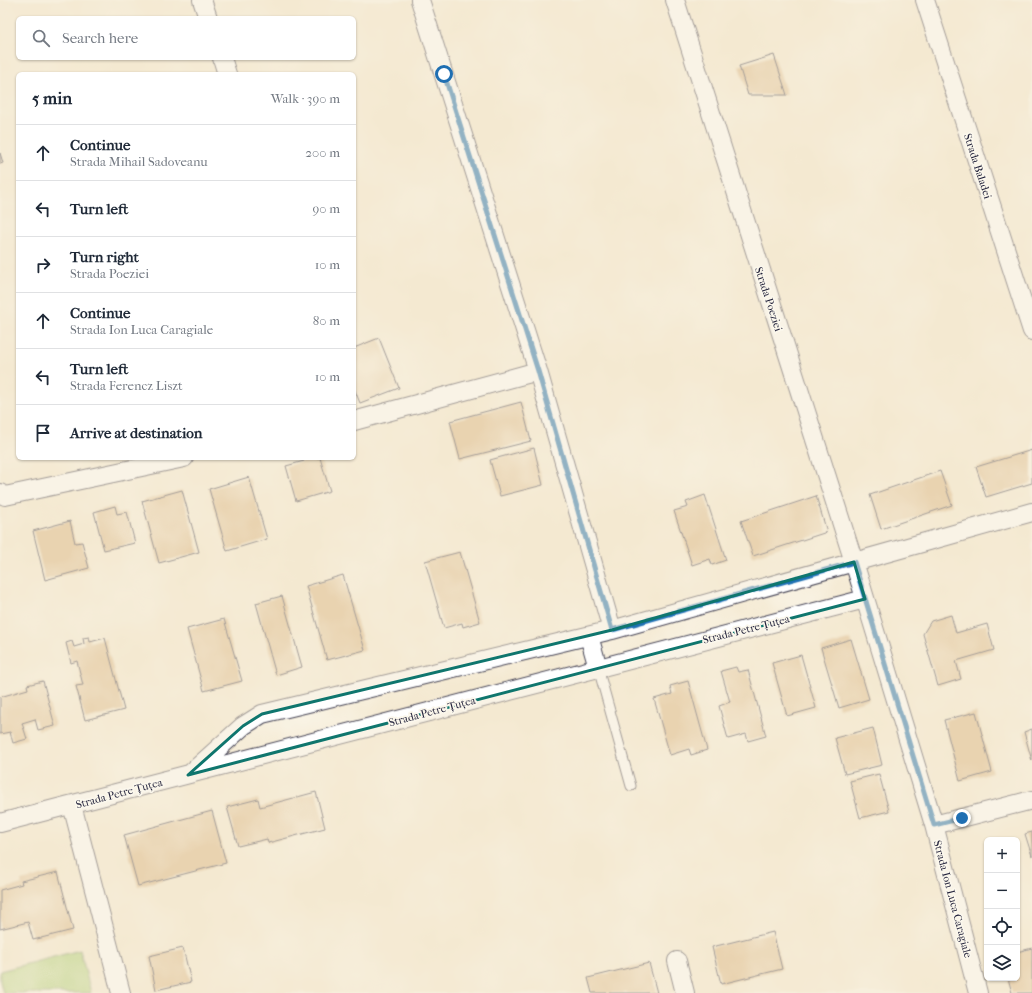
<!DOCTYPE html>
<html lang="en">
<head>
<meta charset="utf-8">
<style>
	body { margin:0; font-family:"IM FELL French Canon",serif; background:#f2f2f3; color:#1f2937 }
	.controls { position:absolute; right:12px; bottom:12px; display:grid; overflow:hidden; border-radius:6px; box-shadow:0 1px 3px #0004 }
	.controls button { width:36px; height:36px; display:grid; place-items:center; padding:0; border:0; border-bottom:1px solid #e0e1e3; background:#fff; color:#1f2937; font:20px sans-serif }
	.stop { position:absolute; width:12px; height:12px; margin:-9px; border:3px solid #1f6fb2; border-radius:50%; background:#fff }
	.stop.end { background:#1f6fb2; border-color:#fff; box-shadow:0 1px 4px #0008 }
	.list { margin:0; padding:0; list-style:none }
	h2 { display:flex; justify-content:space-between; align-items:center; height:52px; margin:0; padding:0 16px; font-size:17px }
	h2 small { font-size:13px; font-weight:400; color:#747a83 }
	.list li { display:grid; grid-template-columns:26px 1fr auto; gap:12px; align-items:center; box-sizing:border-box; height:56px; padding:0 16px; border-top:1px solid #e0e1e3 }
	.list b { display:block; font-size:15px; white-space:nowrap }
	.list p { margin:0; font-size:13px; white-space:nowrap; color:#747a83 }
	.list em { font-size:13px; font-style:normal; color:#747a83 }
	.icon { flex:none; width:22px; height:22px; fill:none; stroke:currentColor; stroke-width:2; stroke-linecap:round; stroke-linejoin:round }
	.map { position:relative; flex:none; width:1032px; height:993px; overflow:hidden }
	.search { position:absolute; background:#fff; box-shadow:0 1px 3px #0004; left:16px; top:16px; width:340px; height:44px; display:flex; align-items:center; gap:10px; box-sizing:border-box; padding:0 14px; border-radius:6px; color:#747a83; font-size:15px }
	.panel { position:absolute; background:#fff; box-shadow:0 1px 3px #0004; left:16px; top:72px; width:340px; height:388px; border-radius:6px }
	.map>svg:first-child { display:block }
	.green { fill:#add078; stroke:#68795a }
	.building { fill:#dbb888 }
	.lines { fill:none; stroke-linecap:round; stroke-linejoin:round }
	.lane-casing { stroke:#424052; stroke-width:11 }
	.street-casing { stroke:#424052; stroke-width:20 }
	.lane { stroke:#fff; stroke-width:9 }
	.street { stroke:#fff; stroke-width:18 }
	.route { stroke:#1f6fb2; stroke-width:5 }
	.marked { fill:none; stroke:#0f766e; stroke-width:3; stroke-linejoin:round }
	.labels { text-anchor:middle; stroke-width:3.5; stroke-linejoin:round; paint-order:stroke }
	.street-label { font-size:11px; fill:#22223b; stroke:#fbf7ec }
</style>
</head>
<body>
<div class="map">
<svg width="1032" height="993" viewBox="0 0 1032 993">
	<rect width="100%" height="100%" fill="#fbf7ec"/>
	<filter id="ink" filterUnits="userSpaceOnUse"><feTurbulence type="fractalNoise" baseFrequency=".025" numOctaves="2"/><feDisplacementMap in="SourceGraphic" scale="8" xChannelSelector="R" yChannelSelector="G"/><feConvolveMatrix kernelMatrix="1 2 1 2 8 2 1 2 1" color-interpolation-filters="sRGB"/></filter>
	<filter id="wash" filterUnits="userSpaceOnUse"><feTurbulence type="fractalNoise" baseFrequency=".012" numOctaves="4" result="noise"/><feDisplacementMap in="SourceGraphic" scale="16" xChannelSelector="R" yChannelSelector="G"/><feGaussianBlur stdDeviation="0.9" result="paint"/><feColorMatrix in="noise" values="0 0 0 0 0 0 0 0 0 0 0 0 0 0 0 0 0 1.4 0 .05"/><feComposite in="paint" operator="in"/></filter>
	<g filter="url(#wash)">
		<rect width="100%" height="100%" fill="#f4e9d1"/>
		<path class="green" d="M80,950L91,993H3L0,981V971Z"/>
		<g id="blocks">
			<path class="building" d="M774,55L787,95H748L739,66Z
				M0,153L3,163L0,164Z
				M379,338L399,388L360,403L354,388V348Z
				M521,402L531,441L460,459L450,421Z
				M534,448L543,485L500,496L490,460Z
				M1032,450V483L986,497L976,467Z
				M303,458H320L330,491L296,501L286,466L304,461Z
				M940,471L952,505L881,529L870,495Z
				M249,477L267,539L227,551L209,489Z
				M182,490L199,552L159,563L142,501Z
				M705,495L726,560L712,565L710,559L692,565L674,511L688,507L686,502Z
				M816,496L827,532L753,556L741,521Z
				M115,506L117,514L127,512L135,543L104,550L94,512Z
				M70,521L75,543L82,542L89,568L45,580L33,531Z
				M460,552L480,622L463,627L462,623L444,628L425,561Z
				M343,575L365,650L327,660L306,586Z
				M282,596L302,667L276,675L256,603Z
				M951,615L956,633L987,624L994,650L956,661L961,679L938,686L923,634L931,621Z
				M224,619L242,681L204,691L187,629Z
				M89,637L90,642L105,638L124,710L85,720L76,686L83,685L77,661L71,663L66,643L72,641L74,647L84,644L83,638Z
				M851,639L869,699L839,708L821,648Z
				M801,655L816,708L787,716L772,663Z
				M736,667L738,672L748,670L766,736L748,741L746,734L728,739L719,706L730,702L721,671Z
				M43,681L55,726L38,730L35,719L22,723L27,739L13,743L10,732L0,734V697L28,689L27,685Z
				M688,681L707,750L691,755L689,749L670,755L654,699L672,694L670,686Z
				M976,712L992,772L960,781L944,720Z
				M873,728L882,765L845,774L835,738Z
				M1032,729V761L1024,732Z
				M879,774L889,811L860,818L850,781Z
				M316,792L325,828L268,843L267,839L238,846L227,807L258,799L260,807Z
				M212,811L226,863L138,886L124,835Z
				M1032,832V856L1025,834Z
				M58,872L73,930L33,940L28,922L0,929V890L22,884L21,881Z
				M773,932L782,969L721,984L712,947Z
				M183,948L191,982L156,990L149,956Z
				M1032,948V993H1012L1008,978H1017V952Z
				M649,963L657,993H592L588,978Z"/>
		</g>
	</g>
	<g filter="url(#ink)">
		<use href="#blocks" fill-opacity="0" stroke="#424052" stroke-width="1"/>
		<g class="lines">
			<g class="lane-casing">
				<path id="lane" d="M598,668L631,786"/>
			</g>
			<g class="street-casing">
				<path id="street" d="M202,0L208,18
					M420,0L538,371L612,630
					M675,0L854,562L934,825L978,993
					M925,0L1032,331
					M222,58L227,74
					M354,421L538,371
					M0,493L5,496L184,458
					M589,636L598,668
					M191,773L243,726L262,714L612,630L1032,512
					M72,805L121,993
					M0,823L865,599
					M934,825L1032,800
					M677,961L685,993"/>
			</g>
			<use href="#lane" class="lane"/>
			<use href="#street" class="street"/>
		</g>
	</g>
	<g class="lines" filter="url(#ink)">
		<path class="route" d="M444,74L538,371L612,630L854,562L934,825L962,818"/>
	</g>
	<path d="M0 0H1032V993H0ZM854,562L865,599L188,775L243,726L262,714L612,630Z" fill="#f4e9d1" fill-opacity=".55" fill-rule="evenodd"/>
	<path class="marked" d="M854,562L865,599L188,775L243,726L262,714L612,630Z"/>
	<g class="labels">
		<g class="street-label">
			<text transform="translate(978 166) rotate(72)" y="4">Strada Baladei</text>
			<text transform="translate(769 299) rotate(72)" y="4">Strada Poeziei</text>
			<text transform="translate(746 629) rotate(-14)" y="4">Strada Petre Țuțea</text>
			<text transform="translate(432 711) rotate(-15)" y="4">Strada Petre Țuțea</text>
			<text transform="translate(119 793) rotate(-15)" y="4">Strada Petre Țuțea</text>
			<text transform="translate(953 899) rotate(75)" y="4">Strada Ion Luca Caragiale</text>
		</g>
	</g>
</svg>
<div class="controls">
<button>+</button>
<button>−</button>
<button><svg class="icon" aria-label="locate" viewBox="0 0 24 24"><circle cx="12" cy="12" r="6"/><path d="M12 2v4M12 18v4M2 12h4M18 12h4"/></svg></button>
<button><svg class="icon" aria-label="layers" viewBox="0 0 24 24"><path d="M12 4l9 5-9 5-9-5zM3 14l9 5 9-5"/></svg></button>
</div>
<div class="stop" style="left:444px;top:74px"></div>
<div class="stop end" style="left:962px;top:818px"></div>
<div class="search"><svg class="icon" aria-label="search" viewBox="0 0 24 24"><circle cx="10" cy="10" r="6"/><path d="M15 15l6 6"/></svg>Search here</div>
<section class="panel">
<h2>5 min<small>Walk · 390 m</small></h2>
<ul class="list">
<li><svg class="icon" aria-label="ahead" viewBox="0 0 24 24"><path d="M12 20V5M6 11l6-6 6 6"/></svg><div><b>Continue</b><p>Strada Mihail Sadoveanu</p></div><em>200 m</em></li>
<li><svg class="icon" aria-label="left" viewBox="0 0 24 24"><path d="M17 20v-9H6M10 6l-5 5 5 5"/></svg><div><b>Turn left</b></div><em>90 m</em></li>
<li><svg class="icon" aria-label="right" viewBox="0 0 24 24"><path d="M7 20v-9h11M14 6l5 5-5 5"/></svg><div><b>Turn right</b><p>Strada Poeziei</p></div><em>10 m</em></li>
<li><svg class="icon" aria-label="ahead" viewBox="0 0 24 24"><path d="M12 20V5M6 11l6-6 6 6"/></svg><div><b>Continue</b><p>Strada Ion Luca Caragiale</p></div><em>80 m</em></li>
<li><svg class="icon" aria-label="left" viewBox="0 0 24 24"><path d="M17 20v-9H6M10 6l-5 5 5 5"/></svg><div><b>Turn left</b><p>Strada Ferencz Liszt</p></div><em>10 m</em></li>
<li><svg class="icon" aria-label="arrive" viewBox="0 0 24 24"><path d="M6 21V4h12l-3 4 3 4H6"/></svg><div><b>Arrive at destination</b></div></li>
</ul>
</section>
</div>
</body>
</html>
